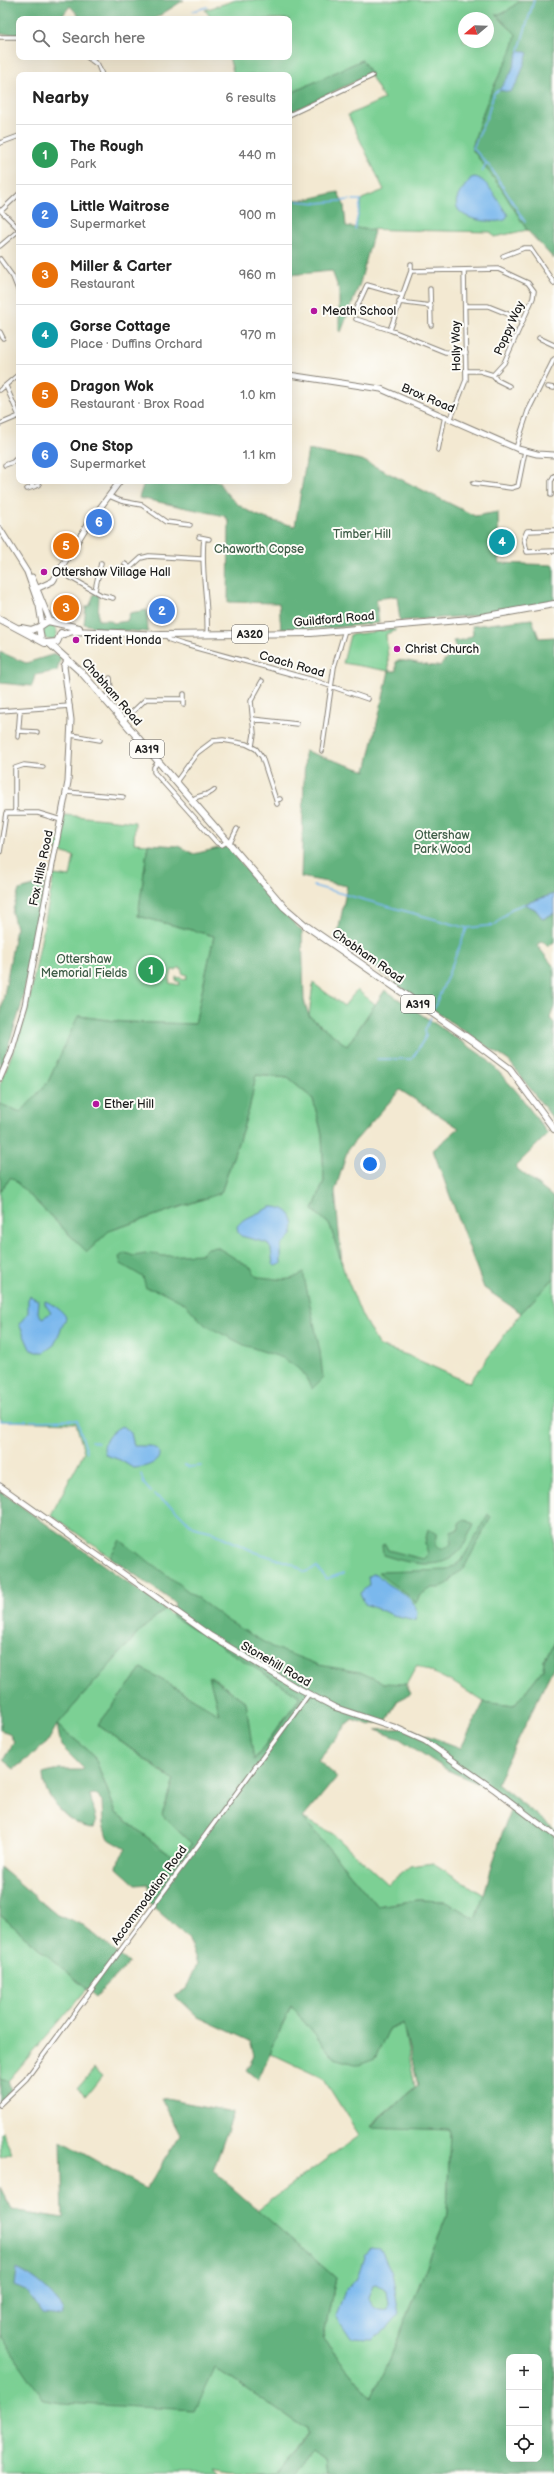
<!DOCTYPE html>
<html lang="en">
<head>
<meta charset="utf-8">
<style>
	body { margin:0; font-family:"Balsamiq Sans",sans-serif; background:#f2f2f2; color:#222 }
	.controls { position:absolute; right:12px; bottom:12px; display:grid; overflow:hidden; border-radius:8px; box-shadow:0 4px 16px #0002 }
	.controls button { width:36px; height:36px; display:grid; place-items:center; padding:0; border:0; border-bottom:1px solid #e0e0e0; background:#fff; color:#222; font:20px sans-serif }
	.compass { position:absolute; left:458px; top:12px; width:36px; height:36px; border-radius:50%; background:#fff; box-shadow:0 4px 16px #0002; rotate:251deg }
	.you { position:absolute; left:370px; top:1164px; width:14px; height:14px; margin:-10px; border:3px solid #fff; border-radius:50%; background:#1a73e8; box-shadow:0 0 0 6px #1a73e833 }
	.badge { display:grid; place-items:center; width:26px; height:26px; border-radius:50%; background:#b5179e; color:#fff; font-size:13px; font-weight:700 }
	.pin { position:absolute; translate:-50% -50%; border:2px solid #fff; box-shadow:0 1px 4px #0006 }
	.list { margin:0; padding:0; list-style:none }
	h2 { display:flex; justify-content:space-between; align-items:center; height:52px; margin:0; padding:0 16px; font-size:17px }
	h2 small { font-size:13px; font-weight:400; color:#767676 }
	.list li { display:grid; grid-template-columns:26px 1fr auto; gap:12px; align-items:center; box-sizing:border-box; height:60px; padding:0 16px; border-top:1px solid #e0e0e0 }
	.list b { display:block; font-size:15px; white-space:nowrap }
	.list p { margin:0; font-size:13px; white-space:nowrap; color:#767676 }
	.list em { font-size:13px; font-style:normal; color:#767676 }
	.icon { flex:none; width:22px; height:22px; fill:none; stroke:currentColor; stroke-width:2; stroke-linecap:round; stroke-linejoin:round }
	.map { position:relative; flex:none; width:554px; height:2474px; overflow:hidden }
	.search { position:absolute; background:#fff; box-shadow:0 4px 16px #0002; left:16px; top:16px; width:276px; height:44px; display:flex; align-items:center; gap:10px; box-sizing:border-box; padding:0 14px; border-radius:8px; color:#767676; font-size:15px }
	.panel { position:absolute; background:#fff; box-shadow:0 4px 16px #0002; left:16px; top:72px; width:276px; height:412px; border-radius:8px }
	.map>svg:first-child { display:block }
	.green { fill:#7bd094; stroke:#4c7658; fill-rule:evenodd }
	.forest { fill:#64b27e; stroke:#40674d; fill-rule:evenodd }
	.water { fill:#7ab8ed; stroke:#4b6a84; fill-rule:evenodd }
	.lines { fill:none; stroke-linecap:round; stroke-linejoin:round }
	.stream { stroke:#7ab8ed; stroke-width:1.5 }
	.street-casing { stroke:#888277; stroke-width:5.5 }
	.secondary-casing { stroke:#888277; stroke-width:7 }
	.primary-casing { stroke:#888277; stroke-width:8 }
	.street { stroke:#fff; stroke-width:3.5 }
	.secondary { stroke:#fff; stroke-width:5 }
	.primary { stroke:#fff; stroke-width:6 }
	.poi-dot { fill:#b5179e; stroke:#fdfcf7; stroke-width:1.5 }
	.labels { text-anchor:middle; stroke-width:4; stroke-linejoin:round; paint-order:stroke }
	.shield { fill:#fdfcf7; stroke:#605f5e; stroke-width:1 }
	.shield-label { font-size:11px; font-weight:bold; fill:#1c1c1c }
	.poi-label { font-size:12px; fill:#1c1c1c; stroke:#fdfcf7; text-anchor:start }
	.street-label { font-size:12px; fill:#1c1c1c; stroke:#fdfcf7 }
	.park-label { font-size:12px; fill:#3d5b46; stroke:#fdfcf7 }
</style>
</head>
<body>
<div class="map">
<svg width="554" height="2474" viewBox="0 0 554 2474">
	<rect width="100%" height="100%" fill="#fdfcf7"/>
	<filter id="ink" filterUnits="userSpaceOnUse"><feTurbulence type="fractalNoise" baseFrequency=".025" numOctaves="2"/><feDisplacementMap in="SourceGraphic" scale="8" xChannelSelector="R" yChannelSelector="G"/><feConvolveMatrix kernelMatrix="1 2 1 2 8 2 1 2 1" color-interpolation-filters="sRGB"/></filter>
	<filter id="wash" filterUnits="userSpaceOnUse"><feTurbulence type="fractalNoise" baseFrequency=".012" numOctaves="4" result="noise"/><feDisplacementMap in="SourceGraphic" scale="16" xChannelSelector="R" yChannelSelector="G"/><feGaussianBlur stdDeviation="0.9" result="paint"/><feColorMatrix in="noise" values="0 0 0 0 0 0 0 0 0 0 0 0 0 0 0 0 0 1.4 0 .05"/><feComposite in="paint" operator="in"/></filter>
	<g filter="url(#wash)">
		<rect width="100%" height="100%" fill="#f3e9d2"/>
		<path class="green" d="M236,0H521L507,11L496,15L516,34C513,52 505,64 497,80C486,102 478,126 472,149L501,188L527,230L494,237L491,232L355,229L362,199L384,190L348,115L384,99L362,60L289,94V75H234L229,57H289V19H212L205,10ZM464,18H488V42H464Z
			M43 633a7 7 0 1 1 14 0a7 7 0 1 1-14 0Z
			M395,629V631L386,634L389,671L343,663L350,635Z
			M65,815L135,822L134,843L148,844L138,916L214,936L195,1024L123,1022L79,1016L48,1082L21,1113L0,1104V1085L26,1017L54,875L70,877L74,856L56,851ZM178,968H182V973L187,975L186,979L176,977V981L180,982L179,985L169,983L172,970H176Z
			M313,983L344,1006L357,990L375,1004L347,1046L309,1016Z
			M256,1075L288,1078L313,1099L322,1134L324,1181L313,1210L330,1225L344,1271L362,1316L379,1346L407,1355L469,1383L521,1313L554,1278V1644L544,1660L543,1669L514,1706L484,1702L454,1683L417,1665L388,1718L118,1557H110L51,1515L84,1452L76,1423L0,1421V1192L11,1177L87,1252L109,1231L221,1193L249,1110Z
			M165,1609L171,1615L301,1696L253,1761L246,1702L210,1676L219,1715L142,1668L98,1725L174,1781L162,1815L192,1844L179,1862L116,1813L94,1755L57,1725L139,1632Z
			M303,1818L333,1834L388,1884L410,1866L433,1863L484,1895L476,1919L444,1901L418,1900L377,1906Z
			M0,1915L87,1989L8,2081L0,2078Z
			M291,2006L334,2058L375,2059L390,2027L403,2024L415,2087L370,2126L450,2130L447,2215L384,2374L371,2398L323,2339L336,2278L257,2210L359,2135L323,2078L270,2053Z
			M94,2069L102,2076L86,2096L77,2089Z
			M2,2132L12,2153L1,2157L0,2133Z
			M0,2335L21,2366L215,2368L306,2429L307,2434L275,2470C254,2471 233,2474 213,2468L218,2474H0Z
			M311,2451L323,2460L325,2474H290Z"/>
		<path class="forest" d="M0,0H184L154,19H82L70,6L60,19H19V34H0Z
			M521,0H554V259L527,230L501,188L472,149C478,126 486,102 497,80C505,64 513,52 516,34L496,15L507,11Z
			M362,60L371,74L289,113V94Z
			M338,192L344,205L346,226L374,231L360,283L341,332L339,331V290L332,271L289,275V199L303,200Z
			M308,450L362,460L475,516L498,512L499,563L554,565V601L482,615L400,621L397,596L376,599L379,623L331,628L281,629L279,603L228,602L229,522L225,516L139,498L144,482L148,481H218C236,512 263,519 295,526Z
			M94,594L99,595L98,620H109L114,623L127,621L130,613L147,610L148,632L104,629L84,624L86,607L90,605Z
			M532,619L539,638L554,637V894L525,904L535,909L543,919L554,913V942L548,947L542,941L537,945L554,967V1007L550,1018L554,1023V1120L509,1061L415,998L337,938L347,886L301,877L305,751L366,771L389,671H396V661C411,659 424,667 440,666L456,648L453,641L464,640L473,635L472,626Z
			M0,652L26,663L55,654L61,656L57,671L35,675L32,686L0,683Z
			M148,844L178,846L194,854L227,846L276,905L302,931L304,1000L309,1016L347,1046L385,990L486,1058L518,1093L548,1134L515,1167L554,1198V1278L521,1313L484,1288L433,1150L459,1128L400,1090L348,1149L335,1191L342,1264L330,1225L313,1210L324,1181L322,1134L313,1099L288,1078L256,1075L249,1110L221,1193L109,1231L87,1252L11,1177L0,1192V1104L21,1112L48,1082L78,1016L123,1022L195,1024L214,936L138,916Z
			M45,883L21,1007L0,1071V1018L16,928L12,913L19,890Z
			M217,1247L252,1269L257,1277C273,1277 290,1285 303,1272L320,1351L323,1378L312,1389L302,1371L283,1358L244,1345L205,1325L184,1303L163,1292L146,1288L143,1277L121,1264L119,1257L125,1253L134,1256L151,1253L163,1256L201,1254L207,1248Z
			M0,1491L165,1609L139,1632L57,1725L94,1755L116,1813L179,1862L192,1844L162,1815L174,1780L98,1725L142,1668L219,1714L209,1676L246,1702L254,1760L301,1697L171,1615L175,1603L110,1557L120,1540L228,1621L272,1647L319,1665L360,1672L384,1683L406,1684L411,1694L397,1701L387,1720L370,1725L352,1719L318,1760L337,1777L303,1818L377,1906L418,1900L445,1901L476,1919C489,1881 497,1843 512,1806L484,1786L447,1770L400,1739L376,1730L407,1728L461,1748L484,1702L514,1706L543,1669L544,1660L554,1644V1666L497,1783L554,1829V2474H325L323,2460L311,2451L290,2474H254L260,2471L275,2470L307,2435L306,2429L215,2368L195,2410L61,2403L44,2400L0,2335V2187L12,2210L63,2218L61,2141L146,2189L180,2135L161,2098L234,2112L213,2171L336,2278L323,2339L371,2398L384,2374L447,2215L450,2130L370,2127L418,2085L403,2024L390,2027L375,2059L359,2065L334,2058L291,2006L258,2080L246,2070L254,2056L250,2041L198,2017L175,1995L186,1989L197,1964L188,1937L151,1905L147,1899L149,1884L136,1885L117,1868L119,1859L126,1849L107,1838L103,1824L102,1801L95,1794L90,1795L96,1823L94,1828C70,1828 42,1796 43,1773L54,1770H81L84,1769L61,1746L57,1725L47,1743L14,1769L3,1760L14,1742L9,1733L0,1730ZM509,2357H539V2459H509Z
			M488,1514L491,1517L463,1570L453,1576L449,1583L439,1588H432L420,1595L416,1603C405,1590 390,1585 378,1572L448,1570L462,1560Z
			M464,1519L474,1524C470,1532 466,1541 461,1549C443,1573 408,1563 383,1555L382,1545L385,1544L388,1550L423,1559L428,1554L425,1543L428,1529L436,1533V1544L440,1548H446L451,1544V1532L459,1529V1523Z
			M0,1867L57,1915L83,1925L129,1963L96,1997L0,1915Z
			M0,2078L8,2081L11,2091L0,2104Z"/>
		<path class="water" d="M519,50L528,53L518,81L510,92L499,90L511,73Z
			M475,177C489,180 499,204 508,215L505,220C492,224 447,220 458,196C461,190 467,184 471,178Z
			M554,894V913L543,919L535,909L524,904Z
			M271,1207C288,1206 298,1219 292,1235L281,1246V1264L275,1266L273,1264L271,1249L267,1243L241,1236L238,1233L237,1226L243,1220Z
			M30,1296L39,1301L38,1313L42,1318L51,1313L45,1304V1301C51,1303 65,1312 66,1318L54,1345L44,1352H36L30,1349L19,1324L28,1313V1299Z
			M122,1426L131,1433L134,1446H151L158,1450C164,1463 143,1468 133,1468L120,1460L106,1455C99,1444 112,1430 122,1426Z
			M373,1574H377C381,1578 385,1583 389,1585C400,1592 423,1602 415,1620L393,1615L365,1604L360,1593L369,1585L368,1577Z
			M371,2248L380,2249L392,2273L399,2314L387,2328L372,2339L351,2338L336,2315L345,2291L358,2278L365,2257L364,2255ZM377,2284L387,2290L389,2304L387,2310C376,2312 372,2306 368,2297L373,2285Z
			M17,2269C37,2279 50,2291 63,2308L61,2316L42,2314L27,2291L15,2286Z"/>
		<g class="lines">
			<path class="stream" d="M193,11L207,7
				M519,50L534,0
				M499,90L494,93L488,114L473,148L491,168L525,222
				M482,172L486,163
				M353,200H361L355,229
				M297,201L318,203L350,200
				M314,886L467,928L495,925L511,909L524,904
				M434,1009L467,928
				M377,1059H412L426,1036L425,1030L431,1017
				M0,1421H27
				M30,1421L77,1420L87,1452
				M91,1441L98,1443
				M184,1465L189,1467L201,1466
				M141,1474L144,1484L151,1492
				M154,1495L173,1507L193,1527L210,1531L255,1552L293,1564L305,1572L317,1567L326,1579L344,1573"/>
		</g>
	</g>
	<g filter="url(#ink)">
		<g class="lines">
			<g class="street-casing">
				<path id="street" d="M0,37H19
					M87,57L98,65L102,75
					M289,115L372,76
					M0,143L19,136
					M0,210L19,229
					M1,211L19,194
					M0,246L19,230
					M503,256L524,248H530L554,283
					M0,259L13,277L19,292
					M411,264V271
					M430,289L431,325
					M399,302L431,306
					M465,306H488L523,320
					M354,313L367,285L402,295
					M356,319L390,330L445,352L466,353
					M390,330L411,271L498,269L528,283L534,291L533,298L504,363L493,375L480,371H466
					M0,332L3,338
					M539,338L554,345
					M493,375L497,380L509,386
					M6,386L19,416
					M548,387L554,388
					M0,390L19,374
					M451,418L466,380L464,270
					M0,424L19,416
					M516,448L528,411L554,359
					M438,450L445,416
					M5,465L13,462L19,456
					M29,481L33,487
					M473,483L511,488L518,486L525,451
					M27,489L39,485
					M551,495V481L554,476
					M109,496L121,501L142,505L166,522L190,525
					M554,530L527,531L524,538L527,552L554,551
					M199,537L209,539
					M204,538C200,571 209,602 207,635
					M125,564L130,568L128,571
					M130,568L141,558L149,556L202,559
					M59,571L101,595L113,598
					M95,590L101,563
					M166,635L170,640L182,644L313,680L368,699
					M184,694V705
					M105,699L111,691L110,678
					M0,711L70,706
					M252,719L297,724
					M123,721L146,699H184
					M18,731L37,732
					M71,735L100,740
					M18,737L20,711
					M252,746L254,734L251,701L262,681
					M322,751L334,667L345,630
					M158,762L154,767V772L217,843L222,845L228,841
					M176,782L197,753L213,741L223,740L246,744L256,749L262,757L276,800
					M67,792L123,797
					M192,800C199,794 207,797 214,790
					M277,804L276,800L280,799
					M15,812V768L24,765L43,767
					M230,843L237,829
					M0,852L6,813H38L61,820
					M0,2104L26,2079L309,1694"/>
			</g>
			<g class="secondary-casing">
				<path id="secondary" d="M289,375L381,389L518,449L537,454L554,455
					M0,529L27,572L39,606L42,624
					M32,577L50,621
					M34,590L53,581L88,524L120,481
					M0,1078L11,1053L25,1005L68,782L71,720L64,666L68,659
					M0,1486L211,1636L294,1686L334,1707L394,1727L425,1741L495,1790L554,1835"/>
			</g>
			<g class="primary-casing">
				<path id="primary" d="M0,619L45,643L57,642L61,633
					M21,628L31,630L39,627
					M61,635L73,631L161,635L311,633L470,619L554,604
					M41,640L39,627L48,621L79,628
					M50,644L82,673L284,907L305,925L474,1042L510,1069L554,1129"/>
			</g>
			<use href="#street" class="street"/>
			<use href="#secondary" class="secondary"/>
			<use href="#primary" class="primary"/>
		</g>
	</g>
	<g class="poi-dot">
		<circle cx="314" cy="311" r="4"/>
		<circle cx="44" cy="572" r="4"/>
		<circle cx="76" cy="640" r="4"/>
		<circle cx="397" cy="649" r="4"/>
		<circle cx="96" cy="1104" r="4"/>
	</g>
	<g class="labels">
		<g class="shield">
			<rect x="232" y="625" width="36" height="18" rx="3"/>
			<rect x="130" y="740" width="34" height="18" rx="3"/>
			<rect x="401" y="995" width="34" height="18" rx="3"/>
		</g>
		<g class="shield-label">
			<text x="250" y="638">A320</text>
			<text x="147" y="753">A319</text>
			<text x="418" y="1008">A319</text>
		</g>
		<g class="poi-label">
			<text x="322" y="315">Meath School</text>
			<text x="52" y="576">Ottershaw Village Hall</text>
			<text x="84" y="644">Trident Honda</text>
			<text x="405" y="653">Christ Church</text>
			<text x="104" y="1108">Ether Hill</text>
		</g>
		<g class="street-label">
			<text transform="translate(509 328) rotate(-66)" y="4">Poppy Way</text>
			<text transform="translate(456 346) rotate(-91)" y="4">Holly Way</text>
			<text transform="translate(428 398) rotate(23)" y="4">Brox Road</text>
			<text transform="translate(334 619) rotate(-5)" y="4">Guildford Road</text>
			<text transform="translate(292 664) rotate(16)" y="4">Coach Road</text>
			<text transform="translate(112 692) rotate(49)" y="4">Chobham Road</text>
			<text transform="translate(41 868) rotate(-78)" y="4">Fox Hills Road</text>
			<text transform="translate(368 956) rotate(35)" y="4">Chobham Road</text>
			<text transform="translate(276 1664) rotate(30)" y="4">Stonehill Road</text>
			<text transform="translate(149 1895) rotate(-54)" y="4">Accommodation Road</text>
		</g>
		<g class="park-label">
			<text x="362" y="538">Timber Hill</text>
			<text x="259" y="553">Chaworth Copse</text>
			<text x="442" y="839">Ottershaw<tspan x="442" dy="14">Park Wood</tspan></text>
			<text x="84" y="963">Ottershaw<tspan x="84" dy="14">Memorial Fields</tspan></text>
		</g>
	</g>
</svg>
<div class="controls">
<button>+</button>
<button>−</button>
<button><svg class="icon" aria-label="locate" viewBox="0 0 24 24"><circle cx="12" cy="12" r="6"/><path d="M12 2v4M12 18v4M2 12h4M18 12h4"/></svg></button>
</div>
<svg class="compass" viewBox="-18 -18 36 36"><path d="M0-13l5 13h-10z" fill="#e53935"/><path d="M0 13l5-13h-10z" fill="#767676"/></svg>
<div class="you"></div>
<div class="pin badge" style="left:151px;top:970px;background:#2e9e5b">1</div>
<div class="pin badge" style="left:162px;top:611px;background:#3f7fe0">2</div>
<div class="pin badge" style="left:66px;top:608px;background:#e8710a">3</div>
<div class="pin badge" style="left:502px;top:542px;background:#0f9aa8">4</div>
<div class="pin badge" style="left:66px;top:546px;background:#e8710a">5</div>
<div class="pin badge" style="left:99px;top:522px;background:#3f7fe0">6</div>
<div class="search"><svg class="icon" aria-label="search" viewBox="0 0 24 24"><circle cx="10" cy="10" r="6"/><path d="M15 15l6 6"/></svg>Search here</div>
<section class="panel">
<h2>Nearby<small>6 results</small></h2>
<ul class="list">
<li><span class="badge" style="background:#2e9e5b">1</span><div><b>The Rough</b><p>Park</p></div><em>440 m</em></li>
<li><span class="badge" style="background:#3f7fe0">2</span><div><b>Little Waitrose</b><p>Supermarket</p></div><em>900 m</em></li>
<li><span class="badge" style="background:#e8710a">3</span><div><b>Miller &amp; Carter</b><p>Restaurant</p></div><em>960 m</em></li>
<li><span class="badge" style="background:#0f9aa8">4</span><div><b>Gorse Cottage</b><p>Place · Duffins Orchard</p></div><em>970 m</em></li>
<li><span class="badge" style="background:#e8710a">5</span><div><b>Dragon Wok</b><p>Restaurant · Brox Road</p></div><em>1.0 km</em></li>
<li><span class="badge" style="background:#3f7fe0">6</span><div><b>One Stop</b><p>Supermarket</p></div><em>1.1 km</em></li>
</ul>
</section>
</div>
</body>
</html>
